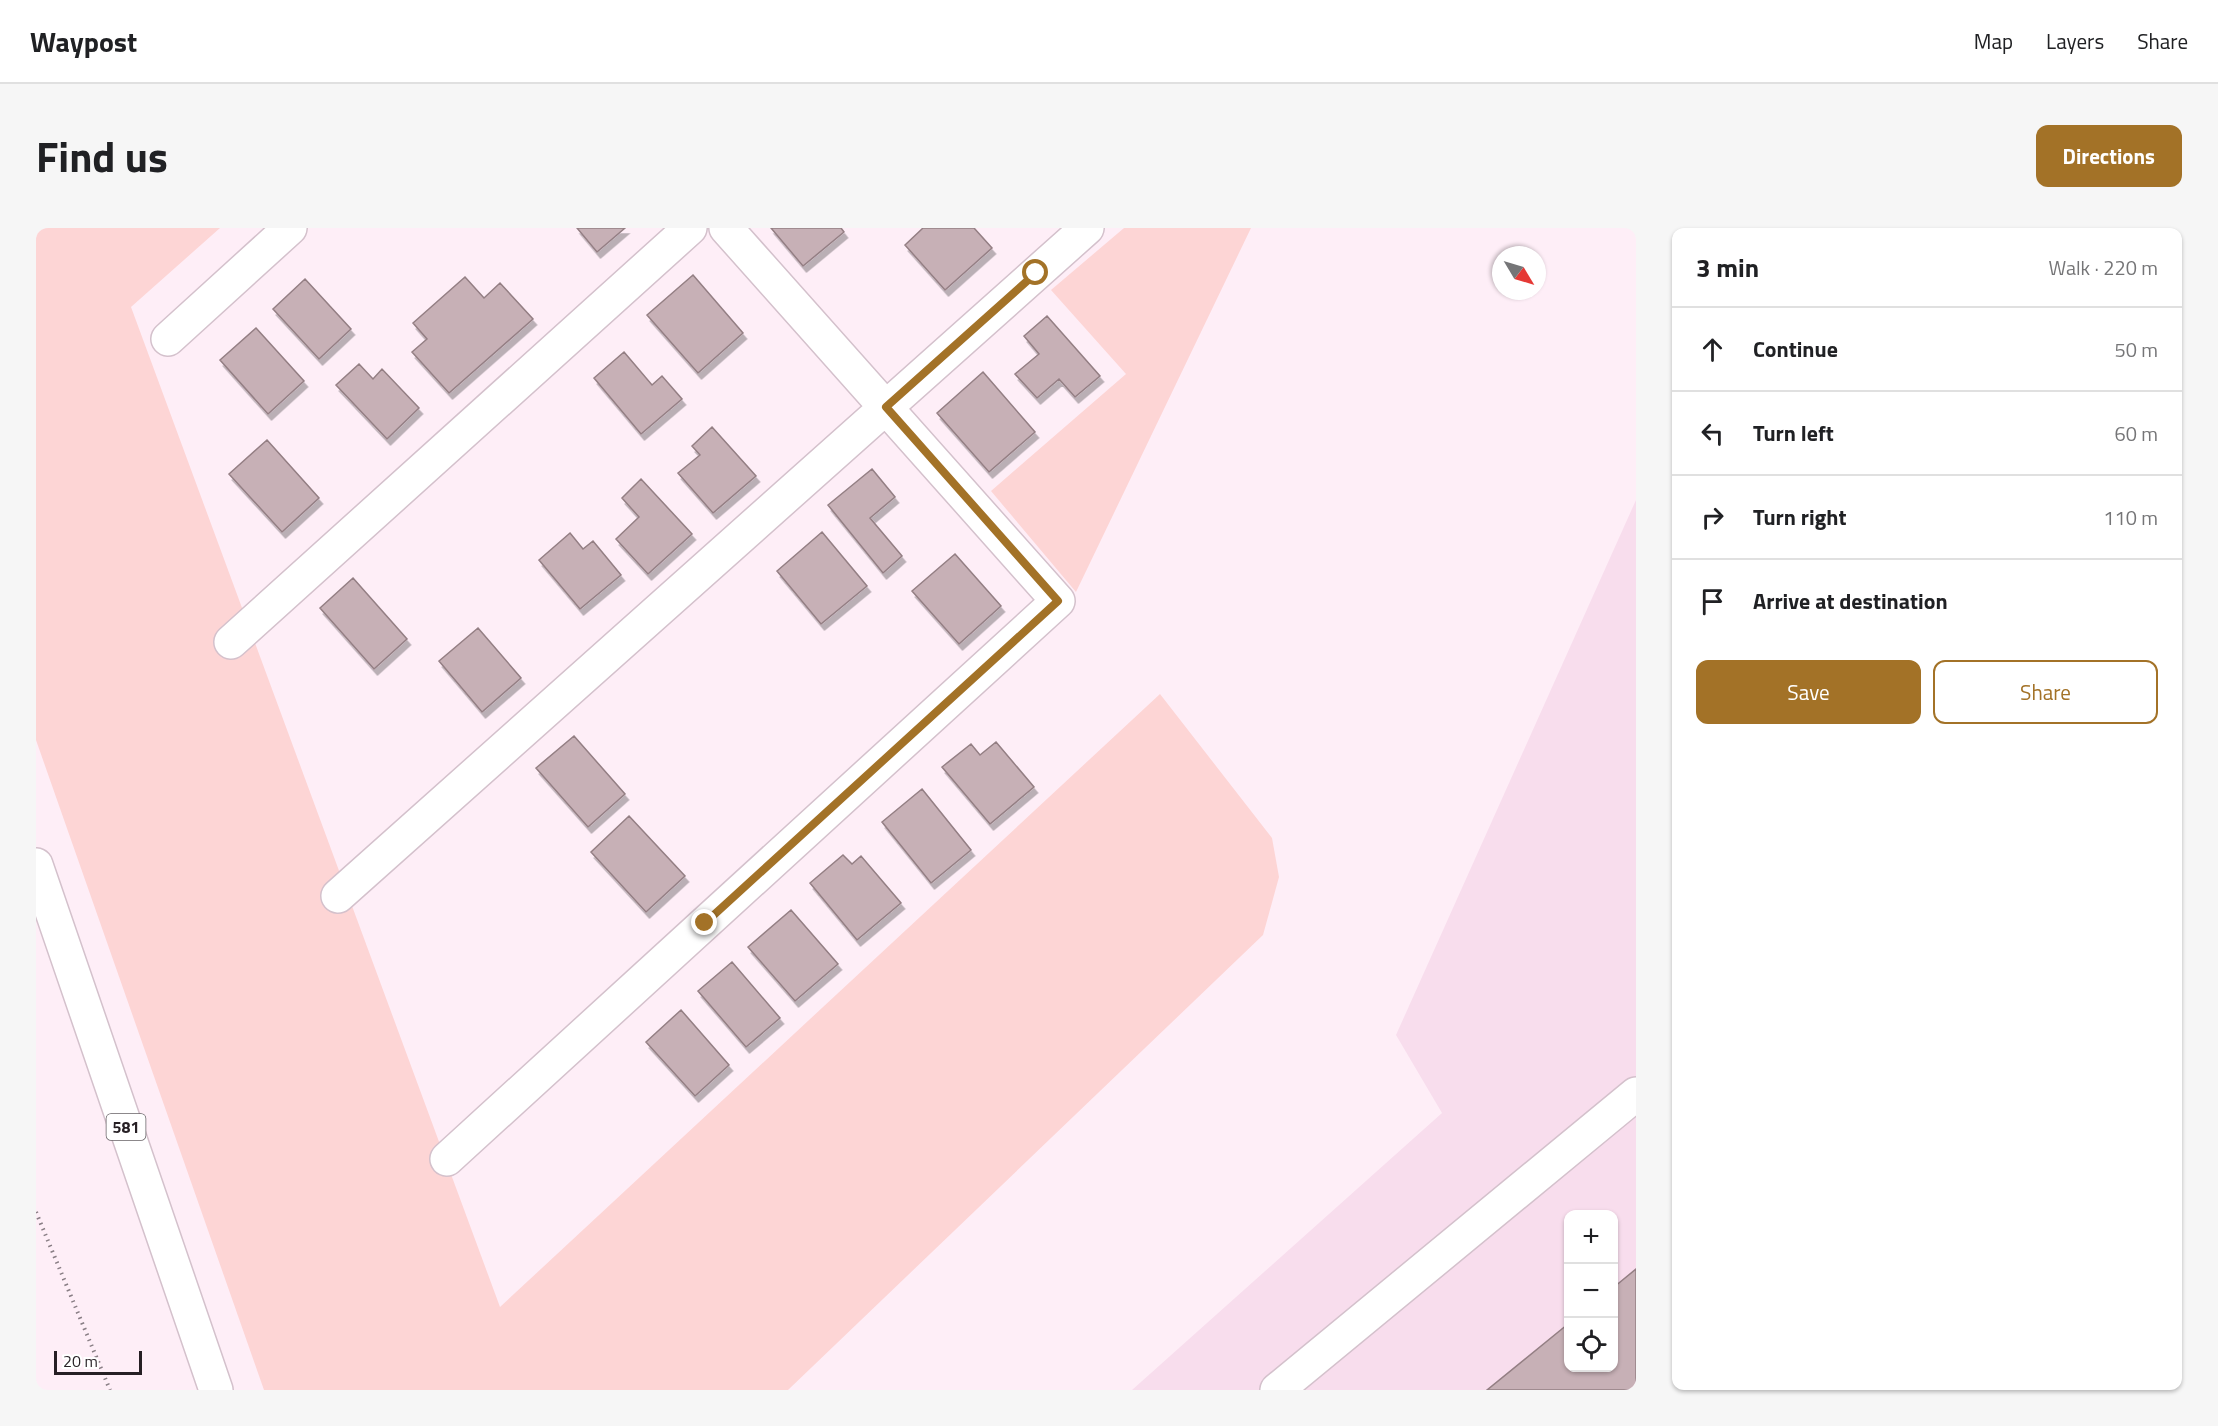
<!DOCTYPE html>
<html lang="en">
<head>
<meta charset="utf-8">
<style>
	body { margin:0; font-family:"Titillium Web",sans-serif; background:#f6f6f6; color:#202124 }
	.controls { position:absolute; right:18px; bottom:18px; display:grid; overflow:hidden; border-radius:12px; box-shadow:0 2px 4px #0004 }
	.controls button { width:54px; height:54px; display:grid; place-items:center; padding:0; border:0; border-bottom:2px solid #e0e0e0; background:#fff; color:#202124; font:30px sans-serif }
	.compass { position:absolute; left:1456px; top:18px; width:54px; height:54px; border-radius:50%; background:#fff; box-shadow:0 2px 4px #0004; rotate:128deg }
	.scale { position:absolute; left:18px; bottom:15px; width:88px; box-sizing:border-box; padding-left:6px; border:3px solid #261f24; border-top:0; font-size:16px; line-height:21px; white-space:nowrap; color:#261f24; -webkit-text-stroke:4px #fff; paint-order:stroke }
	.stop { position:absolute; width:18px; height:18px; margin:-14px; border:4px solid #a37227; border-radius:50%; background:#fff }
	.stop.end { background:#a37227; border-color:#fff; box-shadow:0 2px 6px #0008 }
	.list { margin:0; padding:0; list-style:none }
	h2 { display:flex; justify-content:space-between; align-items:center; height:78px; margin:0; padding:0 24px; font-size:26px }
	h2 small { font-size:20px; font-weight:400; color:#757577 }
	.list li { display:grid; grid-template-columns:39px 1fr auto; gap:18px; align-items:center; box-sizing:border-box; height:84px; padding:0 24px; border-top:2px solid #e0e0e0 }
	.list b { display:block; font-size:22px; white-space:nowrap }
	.list em { font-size:20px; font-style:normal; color:#757577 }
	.actions { display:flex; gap:12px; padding:18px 24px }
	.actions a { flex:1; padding:14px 0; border:2px solid #a37227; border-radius:12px; text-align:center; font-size:21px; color:#a37227 }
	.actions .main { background:#a37227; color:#fff }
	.icon { flex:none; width:33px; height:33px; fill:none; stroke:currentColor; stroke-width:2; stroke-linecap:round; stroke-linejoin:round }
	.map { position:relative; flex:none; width:1600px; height:1162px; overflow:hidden; border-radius:12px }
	header { display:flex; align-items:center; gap:36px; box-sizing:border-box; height:84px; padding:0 30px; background:#fff; border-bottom:2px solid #e0e0e0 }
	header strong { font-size:28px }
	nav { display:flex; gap:33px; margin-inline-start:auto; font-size:21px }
	.intro { display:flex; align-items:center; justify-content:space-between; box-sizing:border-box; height:144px; padding:0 36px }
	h1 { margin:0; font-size:42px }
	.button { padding:15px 27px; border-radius:12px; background:#a37227; color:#fff; font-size:21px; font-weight:700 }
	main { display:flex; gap:36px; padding:0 36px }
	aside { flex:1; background:#fff; border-radius:12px; box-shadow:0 2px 4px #0004 }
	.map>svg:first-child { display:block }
	.built { fill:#f8dded; fill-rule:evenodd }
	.green { fill:#fdd5d5 }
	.building { fill:#c7b0b6; stroke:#947f84; stroke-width:1.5; filter:url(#shadow) }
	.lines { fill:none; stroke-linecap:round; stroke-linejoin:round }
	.minor-casing { stroke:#d4c1cc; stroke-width:36 }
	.major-casing { stroke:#d4c1cc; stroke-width:36 }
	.path { stroke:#897e85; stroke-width:4; stroke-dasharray:1.5 4.5; stroke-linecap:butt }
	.minor { stroke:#fff; stroke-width:33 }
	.major { stroke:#fff; stroke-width:33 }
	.route { stroke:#a37227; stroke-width:8 }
	.labels { text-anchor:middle; stroke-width:5; stroke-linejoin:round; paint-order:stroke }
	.shield { fill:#fff; stroke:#676266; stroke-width:1.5 }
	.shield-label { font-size:16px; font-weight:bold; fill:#261f24 }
</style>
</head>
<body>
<header>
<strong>Waypost</strong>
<nav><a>Map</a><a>Layers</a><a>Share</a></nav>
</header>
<div class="intro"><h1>Find us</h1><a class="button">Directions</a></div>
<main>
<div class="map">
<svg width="1600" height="1162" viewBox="0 0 1600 1162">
	<defs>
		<filter id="shadow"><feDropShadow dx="3.5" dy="6" stdDeviation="0" flood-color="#0004"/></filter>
	</defs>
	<rect width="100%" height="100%" fill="#feeef7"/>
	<path class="built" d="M1600,272V1162H1096L1406,885L1360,807ZM1532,986H1578V1140H1532Z"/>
	<path class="green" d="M0,0H184L95,79L464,1079L1124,466L1236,610L1243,649L1227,707L752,1162H228L0,512Z
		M1088,0H1215L1040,364L955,263L1090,146L1015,62Z"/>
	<path class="building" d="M541,0H589L561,24Z
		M735,0H805L808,4L767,38Z
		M887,0H938L956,20L909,62L869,17Z
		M657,47L707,105L662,145L611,87Z
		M429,49L448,70L464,55L497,91L413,165L376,124L391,111L377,95Z
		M269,51L315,101L283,131L237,81Z
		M1011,88L1064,148L1039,169L1023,151L1001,170L979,146L1003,126L988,108Z
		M220,100L268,153L232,186L184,132Z
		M588,124L616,157L626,148L646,171L605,206L558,150Z
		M323,136L337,151L346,141L383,180L351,211L300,157Z
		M947,144L999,204L953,244L901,185Z
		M676,199L720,248L677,285L642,245L664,227L656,218Z
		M231,212L283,270L246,304L193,246Z
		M836,241L859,269L834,290L866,328L847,345L792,277Z
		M605,251L656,306L612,346L580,311L603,289L586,270Z
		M786,304L831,358L785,396L741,343Z
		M534,305L547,321L557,313L585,347L544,381L503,332Z
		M919,326L965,378L923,416L876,363Z
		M317,350L371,411L338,441L284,380Z
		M442,400L485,450L446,484L403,433Z
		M538,508L589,566L552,599L500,540Z
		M960,514L998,559L954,596L906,539L935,516L944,527Z
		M886,561L935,622L895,655L846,594Z
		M593,588L649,648L610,684L555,624Z
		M807,627L816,636L825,628L865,675L821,712L774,655Z
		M755,682L802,736L759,773L712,719Z
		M696,734L744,790L710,819L662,763Z
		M645,782L693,837L659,868L610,814Z
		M1600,1041V1162H1451L1532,1096V1140H1578V1059Z"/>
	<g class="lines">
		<g class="minor-casing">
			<path id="minor" d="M132,111L254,0
				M195,414L654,0
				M302,668L1051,0
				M411,931L1022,373L690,0
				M1241,1162L1600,866"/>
		</g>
		<g class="major-casing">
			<path id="major" d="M0,637L180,1162"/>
		</g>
		<path class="path" d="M0,984L74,1162"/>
		<use href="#minor" class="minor"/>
		<use href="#major" class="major"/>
	</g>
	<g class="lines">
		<path class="route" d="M669,695L1022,373L850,179L1000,45"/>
	</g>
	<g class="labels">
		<rect class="shield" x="70.5" y="886" width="39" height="26" rx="4.5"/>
		<g class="shield-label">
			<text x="90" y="905">581</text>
		</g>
	</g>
</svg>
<div class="controls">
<button>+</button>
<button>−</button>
<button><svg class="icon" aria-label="locate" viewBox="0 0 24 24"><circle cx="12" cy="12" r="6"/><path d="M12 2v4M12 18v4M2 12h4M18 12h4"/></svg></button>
</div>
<svg class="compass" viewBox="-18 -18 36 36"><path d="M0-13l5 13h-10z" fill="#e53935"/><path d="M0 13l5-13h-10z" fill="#757577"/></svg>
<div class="scale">20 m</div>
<div class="stop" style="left:1000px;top:45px"></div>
<div class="stop end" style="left:669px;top:695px"></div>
</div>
<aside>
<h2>3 min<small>Walk · 220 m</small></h2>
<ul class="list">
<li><svg class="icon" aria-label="ahead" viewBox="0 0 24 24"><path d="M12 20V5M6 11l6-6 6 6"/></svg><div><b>Continue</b></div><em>50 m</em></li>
<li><svg class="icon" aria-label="left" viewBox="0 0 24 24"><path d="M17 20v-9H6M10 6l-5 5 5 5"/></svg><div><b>Turn left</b></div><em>60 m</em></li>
<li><svg class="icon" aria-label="right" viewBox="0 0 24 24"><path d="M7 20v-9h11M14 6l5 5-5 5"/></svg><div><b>Turn right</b></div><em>110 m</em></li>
<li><svg class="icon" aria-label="arrive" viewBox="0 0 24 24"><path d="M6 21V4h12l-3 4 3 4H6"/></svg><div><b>Arrive at destination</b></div></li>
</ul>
<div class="actions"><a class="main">Save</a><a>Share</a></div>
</aside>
</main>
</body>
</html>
